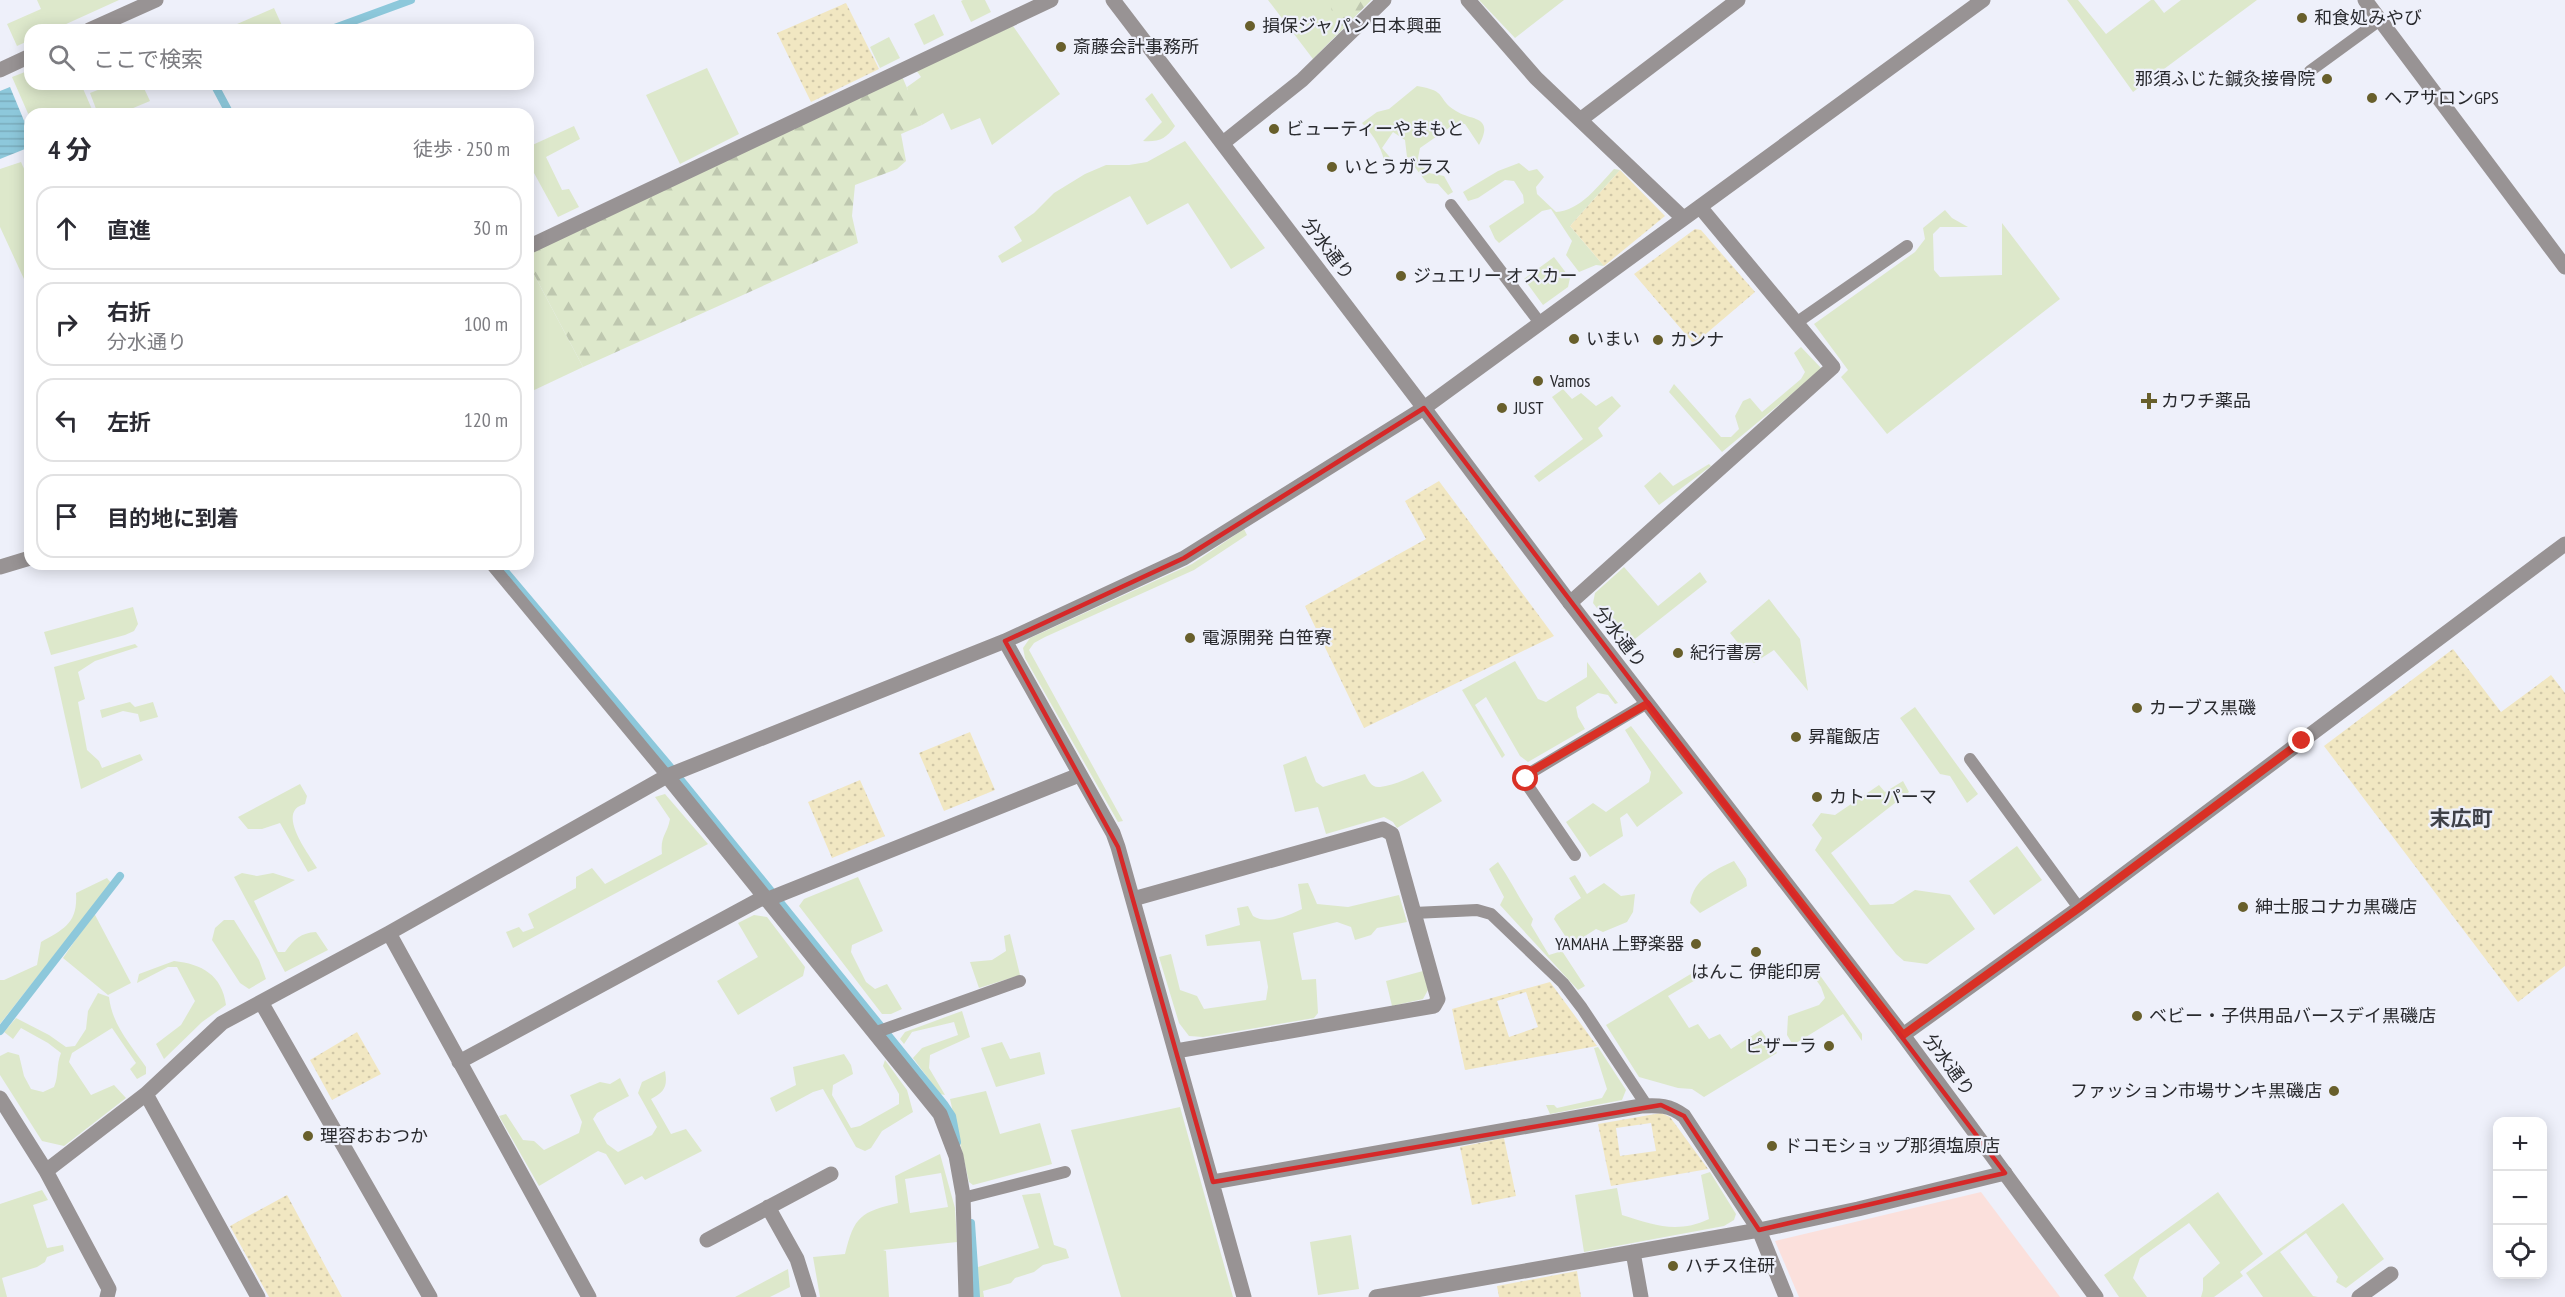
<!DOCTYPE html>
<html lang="ja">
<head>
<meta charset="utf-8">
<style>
	body { margin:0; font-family:"PT Sans Narrow","Noto Sans JP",sans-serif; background:#f7f7f7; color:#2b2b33 }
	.controls { position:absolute; right:18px; bottom:18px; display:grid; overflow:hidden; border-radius:12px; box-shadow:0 3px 15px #0003 }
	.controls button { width:54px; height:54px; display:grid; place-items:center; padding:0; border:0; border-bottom:2px solid #e1e1e2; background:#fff; color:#2b2b33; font:30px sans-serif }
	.stop { position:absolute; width:18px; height:18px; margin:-14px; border:4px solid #d93025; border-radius:50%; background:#fff }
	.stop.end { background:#d93025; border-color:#fff; box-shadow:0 2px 6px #0008 }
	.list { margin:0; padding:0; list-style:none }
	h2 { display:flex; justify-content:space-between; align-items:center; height:78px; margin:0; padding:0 24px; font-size:26px }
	h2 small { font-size:20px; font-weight:400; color:#7c7c81 }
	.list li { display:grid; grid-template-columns:39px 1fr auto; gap:18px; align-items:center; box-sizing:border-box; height:84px; margin:0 12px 12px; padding:0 12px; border:2px solid #e1e1e2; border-radius:18px }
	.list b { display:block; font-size:22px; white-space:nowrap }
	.list p { margin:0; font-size:20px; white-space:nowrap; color:#7c7c81 }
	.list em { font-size:20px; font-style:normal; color:#7c7c81 }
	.icon { flex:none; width:33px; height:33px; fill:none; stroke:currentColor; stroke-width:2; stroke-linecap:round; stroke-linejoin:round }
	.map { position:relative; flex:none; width:2565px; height:1297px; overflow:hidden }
	.search { position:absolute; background:#fff; box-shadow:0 3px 15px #0003; left:24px; top:24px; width:510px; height:66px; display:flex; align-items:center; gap:15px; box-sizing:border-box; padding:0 21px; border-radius:18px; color:#7c7c81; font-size:22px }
	.panel { position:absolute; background:#fff; box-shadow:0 3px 15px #0003; left:24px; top:108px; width:510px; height:462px; border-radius:18px }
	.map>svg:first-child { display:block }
	.commercial { fill:#fbe0dc }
	.green { fill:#dde8cb; fill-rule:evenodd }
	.forest { fill:url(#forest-firs) }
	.sand { fill:url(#sand-dots); fill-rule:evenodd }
	.water { fill:url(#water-rules) }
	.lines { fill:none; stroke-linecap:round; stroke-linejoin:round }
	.stream { stroke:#8dc8db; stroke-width:8 }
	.service { stroke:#989394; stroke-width:12 }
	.minor { stroke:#989394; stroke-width:15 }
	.tertiary { stroke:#989394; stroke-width:15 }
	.route { stroke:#d93025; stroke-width:8 }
	.marked { fill:none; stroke:#d62828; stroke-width:4.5; stroke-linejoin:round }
	.poi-dot { fill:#685f2b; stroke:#eef0fa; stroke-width:2 }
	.labels { text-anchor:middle; stroke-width:4.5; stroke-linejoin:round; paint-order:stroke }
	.poi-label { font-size:18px; fill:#292a2e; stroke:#eef0fa; text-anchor:start }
	.street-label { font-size:18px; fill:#292a2e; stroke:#eef0fa }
	.quarter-label { font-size:21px; font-weight:bold; fill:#3f4148; stroke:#eef0fa }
</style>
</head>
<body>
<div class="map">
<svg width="2565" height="1297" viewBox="0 0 2565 1297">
	<defs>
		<pattern id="forest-firs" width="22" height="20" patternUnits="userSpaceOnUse" patternTransform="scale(1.5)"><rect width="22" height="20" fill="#dde8cb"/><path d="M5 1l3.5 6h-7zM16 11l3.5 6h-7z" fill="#bec7af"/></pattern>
		<pattern id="sand-dots" width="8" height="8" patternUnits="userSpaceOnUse" patternTransform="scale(1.5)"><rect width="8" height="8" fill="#f1e7c2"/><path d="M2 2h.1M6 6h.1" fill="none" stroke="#cfc6a7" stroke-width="1.8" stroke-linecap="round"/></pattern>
		<pattern id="water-rules" width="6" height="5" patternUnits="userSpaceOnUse" patternTransform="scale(1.5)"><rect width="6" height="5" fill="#8dc8db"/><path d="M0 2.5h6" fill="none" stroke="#7aacbc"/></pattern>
	</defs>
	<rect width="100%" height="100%" fill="#eef0fa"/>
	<path class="commercial" d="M1981,1192L2060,1297H1799L1775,1241Z"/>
	<path class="green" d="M37,0H119L53,30H30V40L17,46L7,24L41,9Z
		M963,0H985L991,12L971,22L961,1Z
		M1268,0H1371L1313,59Z
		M1479,0H1564L1515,38Z
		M2067,0H2078L2106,34L2151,0H2154L2164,13L2181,0H2257L2133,92Z
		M274,8L284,30H229L228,28Z
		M934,14L944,35L924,45L914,24Z
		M1013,26L1060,94L992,145L980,118L951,130L943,113L922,125L910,101L907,87L921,77L916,70Z
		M889,37L900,58L880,68L870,47Z
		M707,68L739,134L680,164L646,95Z
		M30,70V84H81L94,114H30V118L12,77Z
		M113,84H142L150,101L119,114H98L90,93Z
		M1417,86C1449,91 1436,99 1456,111C1471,121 1495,115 1479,145L1465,124L1456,123L1420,148L1418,158L1429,173L1444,176L1453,192L1448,195L1438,184L1427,183L1407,157L1405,140L1393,132L1382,148L1394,162L1385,168C1384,150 1374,136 1362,123L1377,112L1389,109Z
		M1152,93L1175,126C1166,139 1159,142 1143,141L1162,122L1145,99Z
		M574,126L580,139L546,157L562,190L569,189L579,207L558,217L528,162V147Z
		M1185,141L1265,248L1231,269L1188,203L1147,225L1130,196L1002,263L998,256L1022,241L1014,227L1034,213L1054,193L1085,174L1106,165H1129L1147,162Z
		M21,162L30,182V292L0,227V169Z
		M1519,163L1529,171L1537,169L1544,177L1536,187L1537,194L1556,212C1580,211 1599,185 1614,169L1620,170L1570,226L1604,266L1596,265L1579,272L1566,255L1572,241L1551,209L1542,211L1499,243L1495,239L1489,226L1524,203L1523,195L1514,181L1505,180L1478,198L1468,201L1463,192L1498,171Z
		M1945,210L1952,218L1968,227H1940L1933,234L1934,270L1940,277L2002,275V223L2060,299L1887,434L1841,377L1848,370L1814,324L1915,252L1925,239L1923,228Z
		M1554,257L1570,278L1568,287L1543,305L1524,279Z
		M528,263L583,367L528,393Z
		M1801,347L1822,369L1722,452L1669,392L1674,384L1721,437H1731L1739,429L1735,416L1743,401L1750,398L1762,412L1801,379L1805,372L1794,353Z
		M1563,389L1572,399L1581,393L1596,406L1612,396L1621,406L1598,428L1603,436L1539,482L1534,476L1583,439L1552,397Z
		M1709,464L1711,466L1659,505L1644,486L1660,472L1673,486Z
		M1244,529L1247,535L1194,570L1045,637L1034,643L1029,650L1123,821L1118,822L1025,658L1023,648L1030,638L1192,564Z
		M1624,567L1658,606L1700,572L1707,582L1626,646L1593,603L1595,593Z
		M1769,599L1800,639L1808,691L1774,650L1754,663L1730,633Z
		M133,607L138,624L134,631L125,635L51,655L44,632Z
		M135,644L138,647L95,661L78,672L85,699L78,702L87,750L99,761L102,768L140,754L143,760L81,789L54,667Z
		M1515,661L1538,699L1546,702L1587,677V662L1618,703L1615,704L1608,695L1598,693L1576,707L1578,717L1585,729L1528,762L1520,756L1486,697L1475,705L1505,755L1502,758L1462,690Z
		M130,702L135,707L153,702L158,717L140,722L138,714L123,711L102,718L100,710Z
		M1915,707L1978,794L1967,803L1950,776L1940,774L1900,718Z
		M1631,726L1683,793L1637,827L1627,813L1620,818L1623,836L1590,857L1566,822L1593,803L1606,812L1649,782L1651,772L1625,730Z
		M1306,756L1316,782L1323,787L1365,774C1368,780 1371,787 1378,787C1390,787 1413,777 1423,771L1442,801L1397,828L1393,822L1384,817L1326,834L1318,807L1295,812L1283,765Z
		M1903,781L1909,792L1831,853L1870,905L1893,904L1915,890L1950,895L1975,929L1927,964L1904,961L1896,954L1815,850L1822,838L1812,825L1821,813L1835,815L1879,785L1885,792Z
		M300,784L307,796L305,804C275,811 308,853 317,868L308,872L280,823L262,829H248L238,817Z
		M665,794L708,844L513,948L506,932L519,927L523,932L534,928L528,914L576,888V877L592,868L605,884L662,854C660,836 667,835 670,819L655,797Z
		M2017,846L2042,880L1994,915L1969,881Z
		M1734,861L1746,879L1747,886L1700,913L1690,903C1694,879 1714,870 1734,861Z
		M1498,862C1511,881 1520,900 1533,919L1531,925L1549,955L1562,951L1585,986L1578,990L1500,905L1504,897L1489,869Z
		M242,873L257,876L273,873L295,880L254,901L278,952H285C294,939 301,933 316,932L328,950L285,972L234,877Z
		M1575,875L1587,894L1604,883L1621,896L1635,894L1633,912L1627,922L1603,932L1596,929L1571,945L1554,919L1556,915L1581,898L1569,878Z
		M858,877L883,931L852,945L851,952L866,982L875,989L887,984L902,1009L891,1014H882L799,906L804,899Z
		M107,878L111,883L0,1024V980H4L37,965L41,942C64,929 78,923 76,893Z
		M1308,883L1317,904L1348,907L1399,895L1407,922L1377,928L1371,935L1355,940L1351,927L1337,922L1293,933L1302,980L1316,979L1318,1013L1314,1018L1203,1037L1189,1036L1179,1023L1159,957L1171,954L1180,990L1197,996L1204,1009L1266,1000L1268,987L1260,941L1207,946L1205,935L1240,925L1237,908L1248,906L1253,916C1268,925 1287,916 1302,909L1298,884Z
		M94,913L131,983L108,995L63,958Z
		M754,915L767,917L805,967L803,976L738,1015L717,981L758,957L738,923Z
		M224,920H234L259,960L266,979L249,989L240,983L212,940L215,928Z
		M1010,934L1020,975L979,988L970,962L992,960L1006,951L1004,936Z
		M174,961C202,964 222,975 226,1005L202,1022L164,1059L156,1044L181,1025L195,1001L177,967H168L137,983L139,974Z
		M1814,967L1862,1034V1041L1843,1014L1793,1045L1787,1035L1788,1016L1819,1005L1825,998L1821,987L1810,971Z
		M1699,969L1704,975L1668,996L1689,1028L1698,1024L1709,1039L1720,1034L1731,1049L1761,1030L1777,1053L1704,1097L1692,1089L1678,1088L1639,1077L1606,1025Z
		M1423,971L1428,990L1423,999L1392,1006L1386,981Z
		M98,993L109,997C112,1025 131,1045 146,1067V1074L137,1079L130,1069L136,1063L112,1028L72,1053L69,1062L91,1095L114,1085L126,1098L64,1146L42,1141L0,1075V1056L8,1052L19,1055L24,1076L31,1089L43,1092L54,1087C59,1075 56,1065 61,1053L48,1043L21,1028L13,1039L4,1032L16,1018L49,1035L66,1047L75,1046L86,1029L88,1011Z
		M962,1011L970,1037L930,1055L929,1068L945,1095L940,1094L913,1058L922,1048L958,1035L954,1022L912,1032L904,1044L900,1039L905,1032Z
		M1002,1042L1010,1059L1040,1052L1045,1074L996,1087L981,1048Z
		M1598,1047L1626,1090L1622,1100L1550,1114L1546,1105H1554L1557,1108L1602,1098L1607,1089L1594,1048Z
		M844,1054L851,1065L853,1074L833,1085L832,1095L851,1128L860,1126L899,1104V1094L883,1066L885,1060L907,1090L913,1112L882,1131L871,1148L865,1151L856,1147L823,1089L813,1092L776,1112L770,1098L796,1085L793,1067Z
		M665,1071C668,1087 664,1092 651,1099L671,1134L686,1129L702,1151L645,1180L642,1176L625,1185L606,1154L598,1151L539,1186L499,1116L506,1114L523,1140L534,1141L544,1150L579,1133L582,1122L570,1095L600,1082L610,1084L620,1078L629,1096L597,1113L593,1119L607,1144L618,1152L652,1135L657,1127L638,1093L642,1082Z
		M986,1091L1000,1134L1040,1123L1052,1164L973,1185L969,1182L950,1099Z
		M1180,1107L1233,1297H1121L1071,1130Z
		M940,1154L955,1208L957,1242L883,1250L886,1251L889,1297H820L813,1257L845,1254C854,1216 861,1212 898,1203L895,1176ZM941,1173L948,1207L910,1213L905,1179Z
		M1710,1172L1736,1214L1734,1220L1724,1226L1584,1252L1575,1195L1617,1188L1622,1215C1654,1225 1677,1234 1709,1219L1701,1175Z
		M42,1190L48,1200L33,1205L47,1248L63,1245L64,1251L47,1257L45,1262L37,1267L2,1278L7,1297H0V1204Z
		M2218,1192L2263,1254L2240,1272L2243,1276L2214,1297H2201L2203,1290V1278L2220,1263L2189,1223L2140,1258L2133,1278L2147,1297H2119L2104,1275Z
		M1040,1193L1054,1245L1066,1249L1069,1258L1043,1265L1034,1272L1015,1278L1011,1283L983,1291L984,1297H979L978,1267L1039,1248L1022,1195Z
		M2343,1203L2384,1259L2346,1288L2336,1282L2338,1277L2306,1233L2280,1252L2313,1296L2318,1297H2263L2246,1273Z
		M1351,1235L1359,1289L1318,1295L1310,1242Z
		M788,1269L790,1287L770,1297H735Z"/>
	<path class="forest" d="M1330,0H1371L1336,36Z
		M901,74C909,91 914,108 922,125L901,134L906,161L897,169L855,185L852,216L858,243L583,367L528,263V252Z"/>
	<path class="sand" d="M846,3L879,69L811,102L777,33Z
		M1620,170L1665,216L1604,266L1570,226Z
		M1695,229L1701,230L1755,292L1694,344L1634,274Z
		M1439,481L1554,636L1364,728L1305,606L1426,539L1405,501Z
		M2453,649L2501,712L2551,675L2565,693V966L2518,1002L2324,746Z
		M970,732L995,790L944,811L919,753Z
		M860,780L885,836L832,858L808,802Z
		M1550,982L1597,1046L1465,1070L1452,1009ZM1526,992L1538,1027L1509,1037L1497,1001Z
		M357,1032L381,1074L332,1100L310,1060Z
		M1661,1113L1670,1117L1708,1169L1611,1186L1598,1124ZM1651,1123L1656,1151L1620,1156L1616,1128Z
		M1504,1138L1516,1196L1472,1205L1460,1147Z
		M287,1195L342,1297H269L230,1226Z
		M1577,1271L1581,1297H1499L1497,1286Z"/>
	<path class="water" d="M10,87L30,135V147L0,159V91Z"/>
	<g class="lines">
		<path class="stream" d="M329,30L411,0
			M214,84L230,114
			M499,564L667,763L944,1104L952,1116L957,1142
			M0,1031L120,876
			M971,1223L976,1297"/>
		<path class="service" d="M2310,71L2380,20
			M1451,205L1540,323
			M1796,323L1907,246
			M491,564L667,776
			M1970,759L2079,908
			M1575,855L1528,786L1526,779L1530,773L1647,703
			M1414,913L1477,910L1491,914L1563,983L1582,1008L1647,1106
			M874,1033L1020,981
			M963,1198L1065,1172"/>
		<path class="minor" d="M1468,0L1536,78L1683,218
			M2365,0L2565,267
			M89,30L156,0
			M0,70L30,56
			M1580,120L1738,0
			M1223,143L1302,80L1384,0
			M528,247L1051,0
			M0,567L30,558
			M1570,603L1833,367L1700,207
			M1005,641L1113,833L1118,847L1244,1297
			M667,776L940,1114L956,1156L963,1195L966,1297
			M1133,899L1383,829L1392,834L1438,999L1434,1006L1176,1051
			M766,900L1079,775
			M389,933L589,1297
			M261,1002L430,1297
			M1903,1035L2079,908L2565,544
			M459,1062L764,897
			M146,1094L258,1297
			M0,1098L46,1171L109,1289L107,1297
			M46,1171L146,1094L222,1023L389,933L667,776L1005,641L1184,558L1424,408L1983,0
			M1213,1182L1641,1106C1659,1105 1670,1105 1684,1116L1759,1230L1786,1297
			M768,1207L797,1259L809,1297
			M707,1240L831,1174
			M1633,1252L1641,1297
			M1376,1297L1759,1230L1858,1209L2005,1173
			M2359,1297L2391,1274"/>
		<path class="tertiary" d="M1113,0L1424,408L1570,603L1903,1035L2096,1297"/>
	</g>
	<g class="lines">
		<path class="route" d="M1526,779L1530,772L1647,704L1903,1035L2079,908L2302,741"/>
	</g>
	<path class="marked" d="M1424,408L2005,1173L1759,1230L1684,1116L1661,1105L1213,1182L1118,847L1005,641L1184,558Z"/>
	<g class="poi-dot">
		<circle cx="2302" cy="18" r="6"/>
		<circle cx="1250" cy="26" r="6"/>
		<circle cx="1061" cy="47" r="6"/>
		<circle cx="2327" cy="79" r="6"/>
		<circle cx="2372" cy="98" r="6"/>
		<circle cx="1274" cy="129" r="6"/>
		<circle cx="1332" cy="167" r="6"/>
		<circle cx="1401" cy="276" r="6"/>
		<circle cx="1574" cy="339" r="6"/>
		<circle cx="1658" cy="340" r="6"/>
		<circle cx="1538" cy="381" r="6"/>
		<path d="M2146 392h6v6h6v6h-6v6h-6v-6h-6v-6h6z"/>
		<circle cx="1502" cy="408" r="6"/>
		<circle cx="1190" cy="638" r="6"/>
		<circle cx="1678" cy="653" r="6"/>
		<circle cx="2137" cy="708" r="6"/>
		<circle cx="1796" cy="737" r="6"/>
		<circle cx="1817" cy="797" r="6"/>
		<circle cx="2243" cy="907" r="6"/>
		<circle cx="1696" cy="944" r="6"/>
		<circle cx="1756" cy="952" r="6"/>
		<circle cx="2137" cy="1016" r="6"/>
		<circle cx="1829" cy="1046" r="6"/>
		<circle cx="2334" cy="1091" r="6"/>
		<circle cx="308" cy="1136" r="6"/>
		<circle cx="1772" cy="1146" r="6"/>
		<circle cx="1673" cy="1266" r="6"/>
	</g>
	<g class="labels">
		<g class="poi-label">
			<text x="2314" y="24">和食処みやび</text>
			<text x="1262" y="32">損保ジャパン日本興亜</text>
			<text x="1073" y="53">斎藤会計事務所</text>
			<text x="2315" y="85" text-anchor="end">那須ふじた鍼灸接骨院</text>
			<text x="2384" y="104">ヘアサロンGPS</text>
			<text x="1286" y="135">ビューティーやまもと</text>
			<text x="1344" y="173">いとうガラス</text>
			<text x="1413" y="282">ジュエリー オスカー</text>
			<text x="1586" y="345">いまい</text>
			<text x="1670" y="346">カンナ</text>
			<text x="1550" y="387">Vamos</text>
			<text x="2161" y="407">カワチ薬品</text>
			<text x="1514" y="414">JUST</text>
			<text x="1202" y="644">電源開発 白笹寮</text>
			<text x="1690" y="659">紀行書房</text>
			<text x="2149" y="714">カーブス黒磯</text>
			<text x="1808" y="743">昇龍飯店</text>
			<text x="1829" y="803">カトーパーマ</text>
			<text x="2255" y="913">紳士服コナカ黒磯店</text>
			<text x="1684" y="950" text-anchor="end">YAMAHA 上野楽器</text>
			<text x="1756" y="978" text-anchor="middle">はんこ 伊能印房</text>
			<text x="2149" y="1022">ベビー・子供用品バースデイ黒磯店</text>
			<text x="1817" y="1052" text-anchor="end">ピザーラ</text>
			<text x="2322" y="1097" text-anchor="end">ファッション市場サンキ黒磯店</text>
			<text x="320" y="1142">理容おおつか</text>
			<text x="1784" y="1152">ドコモショップ那須塩原店</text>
			<text x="1685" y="1272">ハチス住研</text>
		</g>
		<g class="street-label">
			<text transform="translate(1328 249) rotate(53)" y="6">分水通り</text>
			<text transform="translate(1620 637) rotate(52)" y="6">分水通り</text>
			<text transform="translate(1949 1065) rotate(54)" y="6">分水通り</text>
		</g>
		<g class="quarter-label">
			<text x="2461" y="826">末広町</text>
		</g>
	</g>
</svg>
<div class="controls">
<button>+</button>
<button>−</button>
<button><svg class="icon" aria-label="locate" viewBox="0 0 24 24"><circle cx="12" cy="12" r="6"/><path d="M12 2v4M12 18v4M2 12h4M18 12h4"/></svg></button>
</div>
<div class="stop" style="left:1526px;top:779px"></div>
<div class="stop end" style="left:2302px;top:741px"></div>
<div class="search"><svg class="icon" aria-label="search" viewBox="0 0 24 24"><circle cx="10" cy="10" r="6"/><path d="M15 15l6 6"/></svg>ここで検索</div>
<section class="panel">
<h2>4 分<small>徒歩 · 250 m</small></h2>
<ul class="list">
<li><svg class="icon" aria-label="ahead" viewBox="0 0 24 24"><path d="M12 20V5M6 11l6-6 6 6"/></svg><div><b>直進</b></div><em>30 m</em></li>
<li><svg class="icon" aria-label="right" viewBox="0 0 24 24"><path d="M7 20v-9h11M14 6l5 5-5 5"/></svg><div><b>右折</b><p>分水通り</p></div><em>100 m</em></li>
<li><svg class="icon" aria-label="left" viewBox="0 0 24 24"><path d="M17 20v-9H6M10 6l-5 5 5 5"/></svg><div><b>左折</b></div><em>120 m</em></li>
<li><svg class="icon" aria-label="arrive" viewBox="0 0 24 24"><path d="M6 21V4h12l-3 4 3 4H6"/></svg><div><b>目的地に到着</b></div></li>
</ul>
</section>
</div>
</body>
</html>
